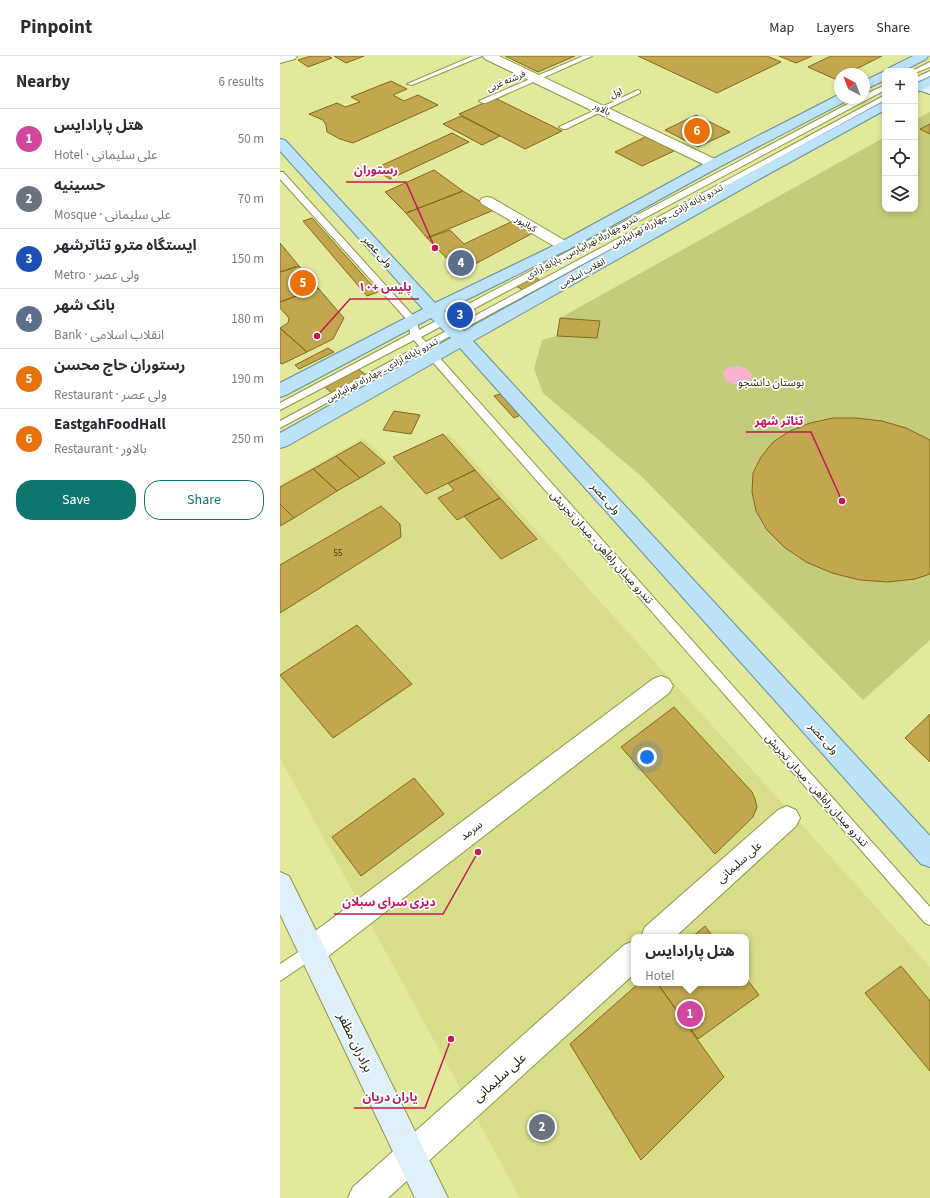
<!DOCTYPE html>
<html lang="en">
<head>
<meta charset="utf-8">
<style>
	body { margin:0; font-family:"Source Sans 3","Noto Sans Arabic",sans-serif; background:#f2f2f3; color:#2b2b33 }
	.controls { position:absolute; right:12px; top:12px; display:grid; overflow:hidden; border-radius:8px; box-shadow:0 2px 6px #0003 }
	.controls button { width:36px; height:36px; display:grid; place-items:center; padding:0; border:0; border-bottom:1px solid #e1e1e2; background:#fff; color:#2b2b33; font:20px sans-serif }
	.compass { position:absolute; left:554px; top:12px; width:36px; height:36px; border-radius:50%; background:#fff; box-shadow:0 2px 6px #0003; rotate:318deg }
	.you { position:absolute; left:367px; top:701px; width:14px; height:14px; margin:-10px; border:3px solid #fff; border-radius:50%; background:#1a73e8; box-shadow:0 0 0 6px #1a73e833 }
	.badge { display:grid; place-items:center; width:26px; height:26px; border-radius:50%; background:#0f766e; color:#fff; font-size:13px; font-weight:700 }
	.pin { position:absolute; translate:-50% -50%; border:2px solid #fff; box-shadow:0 1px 4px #0006 }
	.popup { position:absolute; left:351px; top:878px; width:118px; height:52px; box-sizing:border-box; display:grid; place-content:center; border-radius:8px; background:#fff; filter:drop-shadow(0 1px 3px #0005); font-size:13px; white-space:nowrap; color:#7c7c81 }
	.popup b { font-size:15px; color:#2b2b33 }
	.popup::after { content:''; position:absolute; left:50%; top:100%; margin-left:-8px; border:8px solid transparent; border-top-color:#fff }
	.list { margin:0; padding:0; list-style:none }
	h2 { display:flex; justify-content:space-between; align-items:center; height:52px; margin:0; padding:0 16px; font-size:17px }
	h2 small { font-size:13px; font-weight:400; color:#7c7c81 }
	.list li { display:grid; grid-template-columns:26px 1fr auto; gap:12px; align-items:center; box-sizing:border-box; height:60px; padding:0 16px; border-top:1px solid #e1e1e2 }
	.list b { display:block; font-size:15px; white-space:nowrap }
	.list p { margin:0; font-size:13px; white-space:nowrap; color:#7c7c81 }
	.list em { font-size:13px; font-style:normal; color:#7c7c81 }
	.actions { display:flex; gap:8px; padding:12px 16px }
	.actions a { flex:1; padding:9px 0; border:1px solid #0f766e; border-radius:16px; text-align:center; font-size:14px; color:#0f766e }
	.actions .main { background:#0f766e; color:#fff }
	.icon { flex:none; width:22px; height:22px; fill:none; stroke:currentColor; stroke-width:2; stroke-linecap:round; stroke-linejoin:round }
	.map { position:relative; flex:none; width:650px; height:1142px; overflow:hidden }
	header { display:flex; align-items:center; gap:24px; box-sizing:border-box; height:56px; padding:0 20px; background:#fff; border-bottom:1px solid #e1e1e2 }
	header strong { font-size:19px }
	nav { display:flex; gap:22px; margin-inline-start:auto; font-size:14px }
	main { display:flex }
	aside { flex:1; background:#fff }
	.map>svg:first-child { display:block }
	.built { fill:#d8de89; fill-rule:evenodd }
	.green { fill:#c4cb79 }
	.water { fill:#f9b2d0 }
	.building { fill:#c2a74e; stroke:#816a19 }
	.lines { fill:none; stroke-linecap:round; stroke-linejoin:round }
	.lane-casing { stroke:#909549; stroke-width:2 }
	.street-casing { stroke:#909549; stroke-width:2 }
	.secondary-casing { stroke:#909549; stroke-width:2 }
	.primary-casing { stroke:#66909e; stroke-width:2 }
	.lane { fill:#fff; fill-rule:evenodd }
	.street { fill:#fff; fill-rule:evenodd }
	.secondary { fill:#def1fb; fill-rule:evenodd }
	.primary { fill:#bde3f8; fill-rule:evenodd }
	.labels { text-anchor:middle; stroke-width:3.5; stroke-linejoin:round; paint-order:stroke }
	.far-street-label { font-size:9px; fill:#161700; stroke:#fff }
	.number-label { font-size:9px; fill:#413b14 }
	.street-label { font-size:11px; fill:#161700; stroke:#fff }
	.park-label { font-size:11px; fill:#393b15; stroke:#fff }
	.near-street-label { font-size:13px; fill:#161700; stroke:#fff }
	.leader { fill:none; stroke:#c2185b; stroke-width:1.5 }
	.callout-dot { fill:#c2185b; stroke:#fff; stroke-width:1.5 }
	.callout-label { font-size:12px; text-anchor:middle; font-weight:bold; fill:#c2185b; stroke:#fff; stroke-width:3.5; stroke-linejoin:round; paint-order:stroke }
</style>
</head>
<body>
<header>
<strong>Pinpoint</strong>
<nav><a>Map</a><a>Layers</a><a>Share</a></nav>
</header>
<main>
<aside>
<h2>Nearby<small>6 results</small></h2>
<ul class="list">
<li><span class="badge" style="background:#d1479c">1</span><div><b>هتل پارادایس</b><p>Hotel · علی سلیمانی</p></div><em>50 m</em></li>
<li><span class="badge" style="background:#6b7280">2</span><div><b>حسینیه</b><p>Mosque · علی سلیمانی</p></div><em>70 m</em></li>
<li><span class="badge" style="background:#1a4fb4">3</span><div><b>ایستگاه مترو تئاترشهر</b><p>Metro · ولی عصر</p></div><em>150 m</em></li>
<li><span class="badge" style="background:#5c6f8a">4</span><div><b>بانک شهر</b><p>Bank · انقلاب اسلامی</p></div><em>180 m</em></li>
<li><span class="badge" style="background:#e8710a">5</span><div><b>رستوران حاج محسن</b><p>Restaurant · ولی عصر</p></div><em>190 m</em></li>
<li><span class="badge" style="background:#e8710a">6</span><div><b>EastgahFoodHall</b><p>Restaurant · بالاور</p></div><em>250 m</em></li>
</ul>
<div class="actions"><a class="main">Save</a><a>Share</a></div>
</aside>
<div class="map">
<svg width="650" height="1142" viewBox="0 0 650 1142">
	<rect width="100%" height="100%" fill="#e2e99b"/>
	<path class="built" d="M169,378L650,911V1142H240L0,702V429L83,382L108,406ZM354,881H466V927H354Z"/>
	<path class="green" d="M650,56V584L583,644L361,420L263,337L254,313L262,284L277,280L317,282L320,265L280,262L605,81V153H635V64Z"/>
	<path class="water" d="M459,310L467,313L472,318C472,333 454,330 446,325L443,319V316L449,311Z"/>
	<path class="building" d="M31,0H48L52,2L28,11L18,4Z
		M54,0H84L66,7Z
		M225,0H295L258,16Z
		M358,0H487L501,6L437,37Z
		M499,0H532L516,7Z
		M551,0H602L566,18H560V21L555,23L528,11Z
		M111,25L127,33L113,39L124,45L138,39L158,49L73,87L60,83L47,76L46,69L43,64L29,58L57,47L65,51L80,46L71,41Z
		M215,42L282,75L245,93L179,58Z
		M416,59L450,76L418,91L385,74Z
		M181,60L220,80L202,89L163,68Z
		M650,68V78L640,73Z
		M172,77L189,86L110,123L94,113Z
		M367,80L394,95L362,110L335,96Z
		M154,114L183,135L126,157L105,136Z
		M183,135L214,154L147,182L126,157Z
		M32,162L98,236L87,240L23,165Z
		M233,165L253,177L197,207H171L147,182L170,174L184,188Z
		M0,187L19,210L0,216Z
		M19,210L38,232L0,246V216Z
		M254,220L262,226L245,235L236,230Z
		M38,232L64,262L53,283L27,296L0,272L8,267L9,262L0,252V246Z
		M280,262L320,265L317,282L277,280Z
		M0,272L27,296L2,308L0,307Z
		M48,292L54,296L19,313L15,309Z
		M78,313L86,319L53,338L45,331Z
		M226,336L245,357L234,362L214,340Z
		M114,355L140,359L131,378L103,374Z
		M553,362H577L602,365L626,372L650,384V518L635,523L608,526L580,524L552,517L526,506L504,491L487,474L476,455L472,436L473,417L481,401L493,386L510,375L530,367Z
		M163,378L195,414L146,438L113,401Z
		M81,386L105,407L80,422L56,400Z
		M56,400L80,422L57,435L33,413Z
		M33,413L57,435L14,462L0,448V431Z
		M195,414L220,442L177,464L158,442L174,434L168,427Z
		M220,442L257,483L221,503L184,460Z
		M0,448L14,462L0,470Z
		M101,450L120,468L121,481L0,557V509Z
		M77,569L132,628L53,682L0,619Z
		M394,651L472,736L475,743L477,751L473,761L435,798L341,691Z
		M650,658V706L625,682Z
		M134,722L164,758L81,820L52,781Z
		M425,870L433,881H412Z
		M621,910L650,945V1015L585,937Z
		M466,922L479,939L418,983L377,927H466Z
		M359,927H377L444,1021L361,1104L290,988Z"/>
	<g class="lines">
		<g class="lane-casing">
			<path id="lane" d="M193,0H202L132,29L127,28Z
				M303,0H312L206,47H203L199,45Z
				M650,6V11L635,17V15H632Z
				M650,15V20L635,27V22Z
				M605,29V34L141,281L146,286L605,39V44L150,291L650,851V869L645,867L143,295L0,372V365L139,290L134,284L0,354V347L130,278L129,266L0,123V116H3L136,263L139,274L579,42H584V39Z
				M358,34L360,35V37L286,73H283L279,71Z
				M32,887L37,890L40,895L37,900L0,925V908Z"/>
		</g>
		<g class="street-casing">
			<path id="street" d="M0,0H17L15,3L0,7Z
				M203,0H219L439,105L441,108L439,111L434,112L429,111L205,3Z
				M207,141L212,142L289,187L292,190L289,193L284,195L279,193L202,148L200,145L202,142Z
				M381,620L389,623L393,630L389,637L42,905L32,909L22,905L18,895L22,885L373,623Z
				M507,750L516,754L520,762L516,770L395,881H361L365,871L498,754Z
				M354,885V918L108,1142H68L73,1131L344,889Z"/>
		</g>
		<g class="secondary-casing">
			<path id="secondary" d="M641,26L650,29V38L636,33L635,29Z
				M0,816L9,820L168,1142H135L0,858Z"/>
		</g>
		<g class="primary-casing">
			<path id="primary" d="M633,0H648L646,3L623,15H607L609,12Z
				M605,15V24L584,34V25Z
				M650,21V30L635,37V28Z
				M560,38V42H567L566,45L439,111L289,193L164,255L184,275L473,115L605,45V54L483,121L193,285L650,780V811L641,808L180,292L7,390L0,392V377L171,282L151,262L6,339L0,341V327L143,253L0,95V83L5,84L155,247L279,187L429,105Z"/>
		</g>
		<use href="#lane" class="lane"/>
		<use href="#street" class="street"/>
		<use href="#secondary" class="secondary"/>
		<use href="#primary" class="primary"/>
	</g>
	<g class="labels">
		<g class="far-street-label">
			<text transform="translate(226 25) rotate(-23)" y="3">فرشته غربی</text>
			<text transform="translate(336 37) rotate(-25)" y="3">اول</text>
			<text transform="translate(322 53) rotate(26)" y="3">بالاور</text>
			<text transform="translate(387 160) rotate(-28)" y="3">تندرو پایانه آزادی ـ چهارراه تهرانپارس</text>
			<text transform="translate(246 168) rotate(30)" y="3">کیانپور</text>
			<text transform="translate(302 191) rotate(-28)" y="3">تندرو چهارراه تهرانپارس ـ پایانه آزادی</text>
			<text transform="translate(302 217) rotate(-29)" y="3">انقلاب اسلامی</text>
			<text transform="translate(102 314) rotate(-28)" y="3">تندرو پایانه آزادی ـ چهارراه تهرانپارس</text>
		</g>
		<g class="number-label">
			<text x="58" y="500">55</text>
		</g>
		<g class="street-label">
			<text transform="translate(98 195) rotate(47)" y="4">ولی عصر</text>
			<text transform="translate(326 442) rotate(48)" y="4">ولی عصر</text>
			<text transform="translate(322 491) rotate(48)" y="4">تندرو میدان راه‌آهن - میدان تجریش</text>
			<text transform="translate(544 682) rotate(48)" y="4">ولی عصر</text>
			<text transform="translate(537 734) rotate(48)" y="4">تندرو میدان راه‌آهن - میدان تجریش</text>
			<text transform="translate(191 774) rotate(-37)" y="4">سرمد</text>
			<text transform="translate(459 806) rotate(-42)" y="4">علی سلیمانی</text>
		</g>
		<g class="park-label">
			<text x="491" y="330">بوستان دانشجو</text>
		</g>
		<g class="near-street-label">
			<text transform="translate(76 986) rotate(64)" y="5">برادران مظفر</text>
			<text transform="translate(219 1021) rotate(-42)" y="5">علی سلیمانی</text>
		</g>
	</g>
	<path class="leader" d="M155 192L126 126H66M37 280L70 243H139M562 445L531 376H466M198 796L163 858H54M171 983L145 1052H74"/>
	<g class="callout-dot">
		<circle cx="155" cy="192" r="4"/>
		<circle cx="37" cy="280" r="4"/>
		<circle cx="562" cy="445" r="4"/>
		<circle cx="198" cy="796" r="4"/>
		<circle cx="171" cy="983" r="4"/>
	</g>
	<g class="callout-label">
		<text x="96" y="118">رستوران</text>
		<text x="105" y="235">پلیس +۱۰</text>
		<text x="499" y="369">تئاتر شهر</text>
		<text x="109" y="850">دیزی سرای سبلان</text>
		<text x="110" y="1045">یاران دریان</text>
	</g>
</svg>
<div class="controls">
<button>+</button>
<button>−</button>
<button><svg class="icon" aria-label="locate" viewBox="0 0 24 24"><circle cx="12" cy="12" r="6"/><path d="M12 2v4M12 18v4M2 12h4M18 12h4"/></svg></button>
<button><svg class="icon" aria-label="layers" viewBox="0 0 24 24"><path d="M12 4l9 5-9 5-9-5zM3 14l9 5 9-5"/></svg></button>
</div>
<svg class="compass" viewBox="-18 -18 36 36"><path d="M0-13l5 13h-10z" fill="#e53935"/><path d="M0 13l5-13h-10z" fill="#7c7c81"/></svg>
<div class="you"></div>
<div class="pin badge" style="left:410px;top:958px;background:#d1479c">1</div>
<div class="popup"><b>هتل پارادایس</b>Hotel</div>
<div class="pin badge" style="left:262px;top:1071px;background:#6b7280">2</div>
<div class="pin badge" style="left:180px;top:259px;background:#1a4fb4">3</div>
<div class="pin badge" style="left:181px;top:207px;background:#5c6f8a">4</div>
<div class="pin badge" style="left:23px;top:227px;background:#e8710a">5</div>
<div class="pin badge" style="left:417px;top:75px;background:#e8710a">6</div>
</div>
</main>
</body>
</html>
